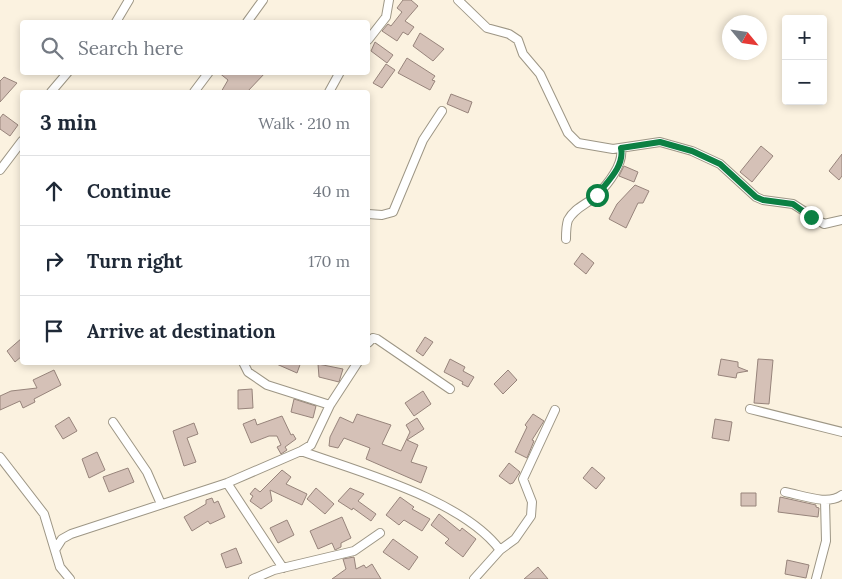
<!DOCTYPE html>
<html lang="en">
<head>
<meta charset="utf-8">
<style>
	body { margin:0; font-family:Lora,serif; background:#f6f6f7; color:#1f2937 }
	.controls { position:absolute; right:15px; top:15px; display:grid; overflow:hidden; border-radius:5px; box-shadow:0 2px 8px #0003 }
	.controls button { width:45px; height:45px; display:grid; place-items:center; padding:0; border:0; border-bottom:1px solid #e0e1e3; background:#fff; color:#1f2937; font:25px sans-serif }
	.compass { position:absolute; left:722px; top:15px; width:45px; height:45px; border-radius:50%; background:#fff; box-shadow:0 2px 8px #0003; rotate:119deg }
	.stop { position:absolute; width:15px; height:15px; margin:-11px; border:4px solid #0b8043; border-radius:50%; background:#fff }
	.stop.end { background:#0b8043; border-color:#fff; box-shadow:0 1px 5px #0008 }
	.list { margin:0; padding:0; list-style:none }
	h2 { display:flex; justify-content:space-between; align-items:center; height:65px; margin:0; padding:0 20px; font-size:21px }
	h2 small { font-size:16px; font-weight:400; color:#747a83 }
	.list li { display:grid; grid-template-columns:32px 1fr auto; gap:15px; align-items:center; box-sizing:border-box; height:70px; padding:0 20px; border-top:1px solid #e0e1e3 }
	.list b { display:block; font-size:19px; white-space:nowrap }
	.list em { font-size:16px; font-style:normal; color:#747a83 }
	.icon { flex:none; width:28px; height:28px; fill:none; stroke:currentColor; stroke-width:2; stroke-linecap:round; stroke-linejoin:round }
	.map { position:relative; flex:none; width:842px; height:579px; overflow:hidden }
	.search { position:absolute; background:#fff; box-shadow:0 2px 8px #0003; left:20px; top:20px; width:350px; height:55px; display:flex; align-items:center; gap:12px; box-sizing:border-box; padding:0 18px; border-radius:5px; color:#747a83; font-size:19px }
	.panel { position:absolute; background:#fff; box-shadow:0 2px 8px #0003; left:20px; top:90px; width:350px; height:275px; border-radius:5px }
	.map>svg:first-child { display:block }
	.building { fill:#d5c1b7; stroke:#97847b }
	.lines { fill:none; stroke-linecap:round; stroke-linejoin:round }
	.minor-casing { stroke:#9d9685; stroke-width:10 }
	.minor { stroke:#fff; stroke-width:8 }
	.route { stroke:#0b8043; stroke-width:6 }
</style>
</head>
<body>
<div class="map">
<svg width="842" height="579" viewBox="0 0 842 579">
	<rect width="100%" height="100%" fill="#fbf2e0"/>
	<path class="building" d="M403,0H411L418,6L405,21L414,27L408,35L403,32L397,41L382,31L388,24L391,26L402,12L397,8Z
		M420,33L444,49L433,61L413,46Z
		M375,42L393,55L387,63L371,51Z
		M407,58L435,76L432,80L435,81L430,90L398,73Z
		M386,64L395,70L382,88L373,83Z
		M218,72H266L247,92H221L228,80Z
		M4,77L17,83L0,102V81Z
		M451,94L472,102L468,113L447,104Z
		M3,114L18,125L10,136L0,129V118Z
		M761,146L773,156L752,182L740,172Z
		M842,154V176L839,180L829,171Z
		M624,166L638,172L634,182L619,176Z
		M635,185L649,191L643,203H638L626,228L609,219L617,204Z
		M582,253L594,263L586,274L574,264Z
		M425,337L433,342L423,356L416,351Z
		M22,338V356L15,362L7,351Z
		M450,359L465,367L463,371L474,377L468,387L462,384L463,382L444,372Z
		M721,359L738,362V367L748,371L737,373L736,378L718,375Z
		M758,359L773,360L769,404L754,403Z
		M272,362H301L297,373Z
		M318,364L343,369L339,382L319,377Z
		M54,370L61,385L34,399L35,402L23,408L20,401L0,410V396L11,391L37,388L33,380Z
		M508,370L517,380L503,394L494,384Z
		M252,389L253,408L238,409V390Z
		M423,391L431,404L414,416L405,403Z
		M294,399L316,406L313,418L291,412Z
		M357,414L391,425L382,444L401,451L410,432L406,425L417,418L424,429L407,440L418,445L411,462L427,467L421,483L366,459L370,448L344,438L338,448L329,446L330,437L340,417L353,423Z
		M533,414L544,421L532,440L534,441L527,458L515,452L527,427L525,425Z
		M282,416L291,435L293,434L296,439L285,447L287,450L281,454L277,447L281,445L277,436H269L251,443L243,424L255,419L257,425Z
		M69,417L77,431L63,439L55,426Z
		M715,419L732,422L729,441L712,438Z
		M194,423L198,434L187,438L196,462L184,466L173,431Z
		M97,452L105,470L89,478L82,459Z
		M509,463L520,472L513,483L510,484L499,476Z
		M592,467L605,478L596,489L583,478Z
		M128,468L134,482L109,492L103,477Z
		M282,470L291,477L286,484L307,494L302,505L270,490L272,501L261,509L250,501L253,496L250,494L255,488L260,492Z
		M316,488L334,504L325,514L307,499Z
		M350,488L364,494L358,501L376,514L371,521L353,508L352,510L338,501Z
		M741,493H756V506H741Z
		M400,497L414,507L412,509L430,519L422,531L404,520L399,525L386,515Z
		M780,497L816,505V507L819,508L818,517L778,512Z
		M212,498L214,503L218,501L225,517L210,524L208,521L192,531L184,517L206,504V500Z
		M439,514L460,531L462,528L476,539L463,557L445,543L449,539L431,525Z
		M342,517L351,538L341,543V547L335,550L332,543L318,549L310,531Z
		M287,520L294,535L278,543L270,528Z
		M393,539L418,557L409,570L383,552Z
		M236,548L242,563L226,568L221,554Z
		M354,557L356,569L364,565L366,568L372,564L381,579H332L346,569L343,559Z
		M787,560L809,565L806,578L785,574Z
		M538,567L548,579H524Z"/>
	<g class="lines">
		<g class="minor-casing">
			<path id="minor" d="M458,0L487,28L509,34L518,40L523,54L540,74L568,133L578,143L613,149L660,142L692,151L720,164L756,197L763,200L793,204L824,224L842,220
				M116,22L129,0
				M247,22L263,0
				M368,40L386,17L389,0
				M51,92L68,72
				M194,92L209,72
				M329,92L340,72
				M0,170L22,141
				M368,214L382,215L393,212L423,140L442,111
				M566,239C566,233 566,226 568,220C575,207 588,204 597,195C608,184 624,164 621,148
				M368,343L373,338L377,339L450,389
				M243,362L248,372L267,385L330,405
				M750,409L842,432
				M113,422L147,472L161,504
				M301,451C359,472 462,499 500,550
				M0,457L44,514L60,567L70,579
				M227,483L283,568
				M785,492C802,495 828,506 842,495
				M55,550L62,539L71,534L227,483L301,451L311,445L330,405L358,362
				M253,579L274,570L354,551L380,533
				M474,579L500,550L515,539L531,516L532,502L523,479L555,410
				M816,579L826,541L825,500"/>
		</g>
		<use href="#minor" class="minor"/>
	</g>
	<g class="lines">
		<path class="route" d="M597,195C607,182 625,166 621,148L660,142L692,151L720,164L756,197L763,200L793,204L811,217"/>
	</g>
</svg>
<div class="controls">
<button>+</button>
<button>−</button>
</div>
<svg class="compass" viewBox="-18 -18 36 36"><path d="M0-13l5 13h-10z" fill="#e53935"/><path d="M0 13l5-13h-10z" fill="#747a83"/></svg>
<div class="stop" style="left:597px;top:195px"></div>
<div class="stop end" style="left:811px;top:217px"></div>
<div class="search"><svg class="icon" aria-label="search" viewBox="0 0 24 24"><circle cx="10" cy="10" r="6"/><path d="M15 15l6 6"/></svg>Search here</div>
<section class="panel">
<h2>3 min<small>Walk · 210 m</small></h2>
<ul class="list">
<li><svg class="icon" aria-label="ahead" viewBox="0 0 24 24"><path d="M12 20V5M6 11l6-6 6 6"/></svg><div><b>Continue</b></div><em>40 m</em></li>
<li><svg class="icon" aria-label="right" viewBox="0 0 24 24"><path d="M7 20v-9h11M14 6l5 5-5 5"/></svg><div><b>Turn right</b></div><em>170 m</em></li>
<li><svg class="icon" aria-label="arrive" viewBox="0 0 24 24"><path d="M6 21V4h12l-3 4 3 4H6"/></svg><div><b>Arrive at destination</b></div></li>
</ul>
</section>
</div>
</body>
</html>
